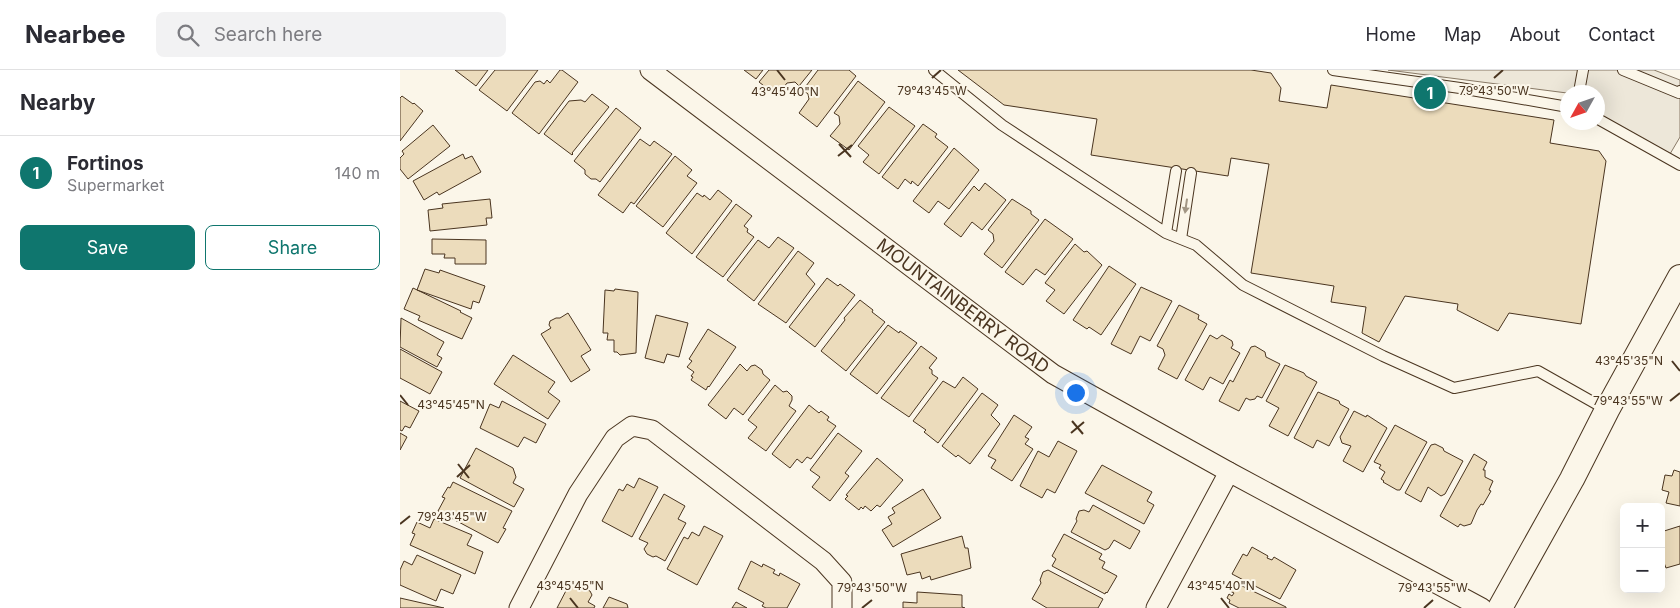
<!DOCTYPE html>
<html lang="en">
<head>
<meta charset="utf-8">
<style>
	body { margin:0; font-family:Inter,sans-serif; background:#f2f2f3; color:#2b2b33 }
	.controls { position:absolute; right:15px; bottom:15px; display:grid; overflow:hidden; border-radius:8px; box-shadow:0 5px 20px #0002 }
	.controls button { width:45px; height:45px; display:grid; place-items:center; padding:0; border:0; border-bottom:1px solid #e1e1e2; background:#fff; color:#2b2b33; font:25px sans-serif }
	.compass { position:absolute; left:1160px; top:15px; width:45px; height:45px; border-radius:50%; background:#fff; box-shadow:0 5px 20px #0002; rotate:230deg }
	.you { position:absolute; left:675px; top:322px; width:18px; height:18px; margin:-12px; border:4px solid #fff; border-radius:50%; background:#1a73e8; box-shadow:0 0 0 8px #1a73e833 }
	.badge { display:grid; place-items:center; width:32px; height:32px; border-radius:50%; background:#0f766e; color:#fff; font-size:16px; font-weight:700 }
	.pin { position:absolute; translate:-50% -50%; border:2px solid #fff; box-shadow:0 1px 5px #0006 }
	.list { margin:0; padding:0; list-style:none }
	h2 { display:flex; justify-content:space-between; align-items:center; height:65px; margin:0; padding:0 20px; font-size:21px }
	h2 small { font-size:16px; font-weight:400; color:#7c7c81 }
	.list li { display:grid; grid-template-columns:32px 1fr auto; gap:15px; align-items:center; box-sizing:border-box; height:75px; padding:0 20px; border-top:1px solid #e1e1e2 }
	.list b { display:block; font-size:19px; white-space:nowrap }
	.list p { margin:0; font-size:16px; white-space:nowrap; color:#7c7c81 }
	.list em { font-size:16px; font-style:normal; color:#7c7c81 }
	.actions { display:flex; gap:10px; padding:15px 20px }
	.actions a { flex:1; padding:11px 0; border:1px solid #0f766e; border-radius:8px; text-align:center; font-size:18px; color:#0f766e }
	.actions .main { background:#0f766e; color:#fff }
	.icon { flex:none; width:28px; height:28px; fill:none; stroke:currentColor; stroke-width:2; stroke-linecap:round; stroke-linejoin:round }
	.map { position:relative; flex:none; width:1280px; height:538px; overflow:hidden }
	header { display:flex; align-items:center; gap:30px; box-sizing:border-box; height:70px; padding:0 25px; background:#fff; border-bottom:1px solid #e1e1e2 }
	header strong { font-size:24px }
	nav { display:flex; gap:28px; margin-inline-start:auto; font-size:18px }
	.search { width:350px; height:45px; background:#f2f2f3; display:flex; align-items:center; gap:12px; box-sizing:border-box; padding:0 18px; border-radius:8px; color:#7c7c81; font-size:19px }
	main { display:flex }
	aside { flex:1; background:#fff }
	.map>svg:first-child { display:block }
	.parking { fill:#ede7d9; stroke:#887966 }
	.building { fill:#ecdcbc; stroke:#4a3520 }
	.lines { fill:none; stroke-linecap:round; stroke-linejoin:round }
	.service-casing { stroke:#4a3520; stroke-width:12 }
	.minor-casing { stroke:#4a3520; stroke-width:21 }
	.tertiary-casing { stroke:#4a3520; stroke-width:26 }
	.service { stroke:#fbf6e9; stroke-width:10 }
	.minor { stroke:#fbf6e9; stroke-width:19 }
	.tertiary { stroke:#fbf6e9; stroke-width:24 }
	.oneway { fill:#a29684 }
	.ticks { fill:none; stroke:#4a3520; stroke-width:2 }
	.labels { text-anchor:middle; stroke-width:4; stroke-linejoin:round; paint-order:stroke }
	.street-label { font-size:18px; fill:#4a3520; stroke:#fbf6e9 }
	.ticks-label { font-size:12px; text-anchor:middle; fill:#4a3520; stroke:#fbf6e9; stroke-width:4; stroke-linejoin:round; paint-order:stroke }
</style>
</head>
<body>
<header>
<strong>Nearbee</strong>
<div class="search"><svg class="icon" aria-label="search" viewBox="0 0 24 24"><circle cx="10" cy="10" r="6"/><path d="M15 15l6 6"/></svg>Search here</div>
<nav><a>Home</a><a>Map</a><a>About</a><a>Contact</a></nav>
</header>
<main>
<aside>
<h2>Nearby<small></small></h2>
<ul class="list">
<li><span class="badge">1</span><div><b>Fortinos</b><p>Supermarket</p></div><em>140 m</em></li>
</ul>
<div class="actions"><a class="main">Save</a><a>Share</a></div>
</aside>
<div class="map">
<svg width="1280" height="538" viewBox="0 0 1280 538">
	<rect width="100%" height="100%" fill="#fbf6e9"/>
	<path class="parking" d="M988,0H1254L1280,10V67L1270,84L1194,53L1198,52V22L1167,23Z"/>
	<path class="building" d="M55,0H88L76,16Z
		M95,0H138L107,41L79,20Z
		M160,0H162L178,12L139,64L112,43L135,12L140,11L144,14L147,10L150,13Z
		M344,0H363L356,9Z
		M369,0H412L399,16L395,12L387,13L377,26L359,12Z
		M418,0H449L456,6L417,57L399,43L409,29L408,24L403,20Z
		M558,0H851L871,3L881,18L879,31L927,38L931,15L1154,50L1150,73L1199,81L1206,91L1181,254L1109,243L1098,261L1057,240L1058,234L1005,226L979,272L962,263L966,237L931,232L934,216L851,203L869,94L831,88L828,106L691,85L697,49L604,35Z
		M458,11L485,32L449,80L430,66L440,54L439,46L434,43Z
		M192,24L209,37L172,83L173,84L172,85L144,64L169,31L181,30L185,32Z
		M2,26L13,34L14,33L23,41L0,71V28Z
		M489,37L515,56L479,104L463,92L469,85L458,76Z
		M216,38L241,58L200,112L196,109H191L185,104V100L174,91Z
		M523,54L537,64L535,67L548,77L518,116L512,111L511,114L505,109L498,119L482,107Z
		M33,55L50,76L8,109L0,99V88L4,84L2,81Z
		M240,69L250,76L254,71L272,84L234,134L231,132L223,143L198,125Z
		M554,78L579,100L549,139L538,131L529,143L513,131Z
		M63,84L65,89L72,86L81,102L39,125L37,122L24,130L13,111Z
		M275,86L292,100L287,106L297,113L263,157L236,136Z
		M585,113L606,130L582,160L572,152L561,167L544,154L574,116L579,121Z
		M318,120L332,131L292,184L266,163L297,123L303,127L304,125L310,130Z
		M90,129L92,148H86L87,155L30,161L28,140L43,138L42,134Z
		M612,129L631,141V144L639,150L602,198L584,184L594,171L593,164L588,160Z
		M336,134L352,146L344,156L348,159L347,162L354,167L323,207L296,187Z
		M645,149L673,169L645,205L636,199L623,215L605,202Z
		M378,167L394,178L354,231L327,210L358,170L369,178Z
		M32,169L86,170V194H55V188H44L45,184H32Z
		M675,174L684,182L687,181L702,195L664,244L646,231L655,220L645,213Z
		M398,181L414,193L406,204L415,214L386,253L358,234Z
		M709,196L736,214L701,265L689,257L687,259L673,250Z
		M25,199L39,203L40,200L85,216L79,233L73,231L71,239L17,220Z
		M427,208L438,216L440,214L455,225L415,277L389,257Z
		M741,217L772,231L750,271L740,266L731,284L711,274Z
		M13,218L61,241L60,242L72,248L62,269L18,250L20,246L4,239Z
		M215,219L238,222L236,283L220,285L217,282H214V270H207L208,263H203L205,220L214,221Z
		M460,230L473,240L472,242L485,252L446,301L421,281L445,250L444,248Z
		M779,235L799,245L798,249L807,254L777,309L758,299L765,285L763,279L757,276Z
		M168,243L191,280L181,286L190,300L171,312L141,264L151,258L149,255L150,251L156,248H160Z
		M256,245L288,253L279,287L267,284L264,293L245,288Z
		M1,248L44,272L37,285L42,288L37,297L0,277Z
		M488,255L499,263L500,261L517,273L477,324L450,304Z
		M308,259L336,277L309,317L308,316L306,320L291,310L293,307L291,306L294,302L287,297L292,291L289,289Z
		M810,265L817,269L822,265L832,271L833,275L831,278L840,283L823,314L810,307L803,320L785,310Z
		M521,276L537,288L529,298L532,300V304L538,308L509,347L481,328Z
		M855,276L865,282L866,287L880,294L862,328L857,326L855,329L850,330L846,328L839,341L819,331L830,310L833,312L851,277Z
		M0,279L42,302L30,324L0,308Z
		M113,285L155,312L148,322L160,331L148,349L94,314Z
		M340,294L347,301L351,296L355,295L362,300L363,304L370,310L343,345L334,338L326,349L308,335Z
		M885,295L904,303L906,306L917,312L888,366L869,356L879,338L866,331Z
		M563,307L578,319L538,373L524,362L526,360L513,351L543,311L555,318Z
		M375,315L383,322L387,321L392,326V330L389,336L396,341L366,381L348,368L357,357L348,350Z
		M918,322L939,331L940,334L949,339L929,376L917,370L913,378L894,368Z
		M582,323L598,335L591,345L600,354L570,394L558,385L556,387L542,376Z
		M0,331L19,341L10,358L5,356L2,361L0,360Z
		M102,331L146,354L136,373L124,367L118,377L80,358L90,334L99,338Z
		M409,335L419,343L421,341L429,347L427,350L436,356L411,389L407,387L402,393L397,389L390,398L372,384Z
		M954,341L966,347L967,345L987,358L963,402L943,391L951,376L942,373L940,367Z
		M614,345L632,357L625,367L629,369L625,374L633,379L612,411L591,398L596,390L588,386Z
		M995,355L1027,372L1000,420H997L983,412L984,411L981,409L985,402L979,398L981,395L974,392Z
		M0,363L7,367L0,380Z
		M438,363L462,381L445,403L449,406L430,431L412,417L420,407L410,400Z
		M658,371L677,381L655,423L647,419L642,428L620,416L638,381L649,387Z
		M1035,374L1043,378L1044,381L1063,391L1045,424L1041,426L1028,417L1021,432L1005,423L1031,375Z
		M76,378L113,398L116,407L113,413L124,419L114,437L60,408Z
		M1074,384L1087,392L1083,400H1085V407L1093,411L1089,420L1091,421L1083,435L1081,434L1077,440L1071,454L1064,456L1060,454L1058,457L1040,446Z
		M477,388L503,410L480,437L477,435L471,441L465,436L463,439L461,437L459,440L445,429L448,426L446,425Z
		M702,395L752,422L747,431L754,435L744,454L685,423Z
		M1274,400L1280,402V436L1266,433L1269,422L1262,420L1265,405L1272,406Z
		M239,408L258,417L232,467L202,451L219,419L223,421L227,414L234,418Z
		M53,412L112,441L103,458L106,459L98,473L38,441L45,428L42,427L48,417L50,418Z
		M523,419L541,448L493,477L482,460L492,454L488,447L495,443L492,438Z
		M264,424L285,436L278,449L286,453L265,491L256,486L253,487L247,484L244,479L248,473L239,469Z
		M693,435L740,461L730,479L714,470L709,478L705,480L671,462L677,451L676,449L679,441L684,440L689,442Z
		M34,449L72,465L67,475L83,482L75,504L10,475L15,464L12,463L17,452L30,458Z
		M304,456L323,466L297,515L267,499L284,467L288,469L292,462L299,466Z
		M1280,456V494L1266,498L1263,490H1261V462Z
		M664,464L702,484L699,489L705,492L702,498L717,506L707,523L706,522L705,524L652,496L656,489L652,486Z
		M562,466L565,478H568L571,498L531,510L530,506L522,509L520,502L507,505L501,484Z
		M852,477L868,486L867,488L872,490L874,487L896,500L880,529L832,504L843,484L847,486Z
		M17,485L61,505L53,524L41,519L36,531L0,515V500L4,491L12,495Z
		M351,491L362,497L363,494L375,500L373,503L379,506L380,503L400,514L387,538H366L362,536L364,533L338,519Z
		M648,500L703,529L698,538H647L632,529L641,513L640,510L643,502Z
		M170,513L190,521L192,525L188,532L195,536L194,538H157Z
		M838,514L886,537V538H839L829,533L830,530L827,528L829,524L832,526L834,523L830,521L833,516L836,518Z
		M517,522L562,525V537L565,538H503V532L517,533Z
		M209,527L227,534L228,538H203Z
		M0,528L44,538H0Z
		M336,532L347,538H332Z"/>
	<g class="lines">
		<g class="service-casing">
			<path id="service" d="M534,0L602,55L766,163L796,175L843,215L983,286L1054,318L1138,301L1207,340
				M933,0L1060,18L1168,37
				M1223,0L1279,23L1280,21
				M1179,22L1183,0
				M1198,49L1280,95
				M766,163L776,101
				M781,169L791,103"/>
		</g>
		<g class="minor-casing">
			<g id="minor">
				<path id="s1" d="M250,0L653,304L829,402L1082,538"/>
				<path d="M119,538L178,424L215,368L232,356L252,360L423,491L442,512V538"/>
				<path d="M756,538L829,402"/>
			</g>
		</g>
		<g class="tertiary-casing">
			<path id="tertiary" d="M1100,538L1172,409L1207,340L1280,207"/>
		</g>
		<use href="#service" class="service"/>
		<use href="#minor" class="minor"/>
		<use href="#tertiary" class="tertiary"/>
	</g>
	<defs><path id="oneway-solid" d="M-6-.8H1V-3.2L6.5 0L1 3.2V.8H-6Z" transform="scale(1.25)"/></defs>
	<use class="oneway" href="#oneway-solid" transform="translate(786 136) rotate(98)"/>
	<path class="ticks" d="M377,0L385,10M532,8L541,0M1094,8L1103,0M439,74L451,87M438,86L452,75M1272,291L1280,301M0,325L8,335M1270,331L1280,323M672,351L683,364M671,363L684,352M58,394L69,408M57,407L70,395M0,454L10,446M170,528L178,538M821,528L829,538M462,538L472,530M1024,538L1033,530"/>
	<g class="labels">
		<g class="street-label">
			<text dy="6" stroke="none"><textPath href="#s1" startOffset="392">MOUNTAINBERRY ROAD</textPath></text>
		</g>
	</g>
	<g class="ticks-label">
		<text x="532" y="25">79°43'45"W</text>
		<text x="1094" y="25">79°43'50"W</text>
		<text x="385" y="26">43°45'40"N</text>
		<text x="1229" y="295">43°45'35"N</text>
		<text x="1228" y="335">79°43'55"W</text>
		<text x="51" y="339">43°45'45"N</text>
		<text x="52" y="451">79°43'45"W</text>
		<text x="170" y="520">43°45'45"N</text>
		<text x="821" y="520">43°45'40"N</text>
		<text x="472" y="522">79°43'50"W</text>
		<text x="1033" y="522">79°43'55"W</text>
	</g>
</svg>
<div class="controls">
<button>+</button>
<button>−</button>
</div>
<svg class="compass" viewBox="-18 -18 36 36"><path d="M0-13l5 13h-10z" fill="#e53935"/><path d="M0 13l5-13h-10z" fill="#7c7c81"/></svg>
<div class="you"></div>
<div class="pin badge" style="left:1030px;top:23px">1</div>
</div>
</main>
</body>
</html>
